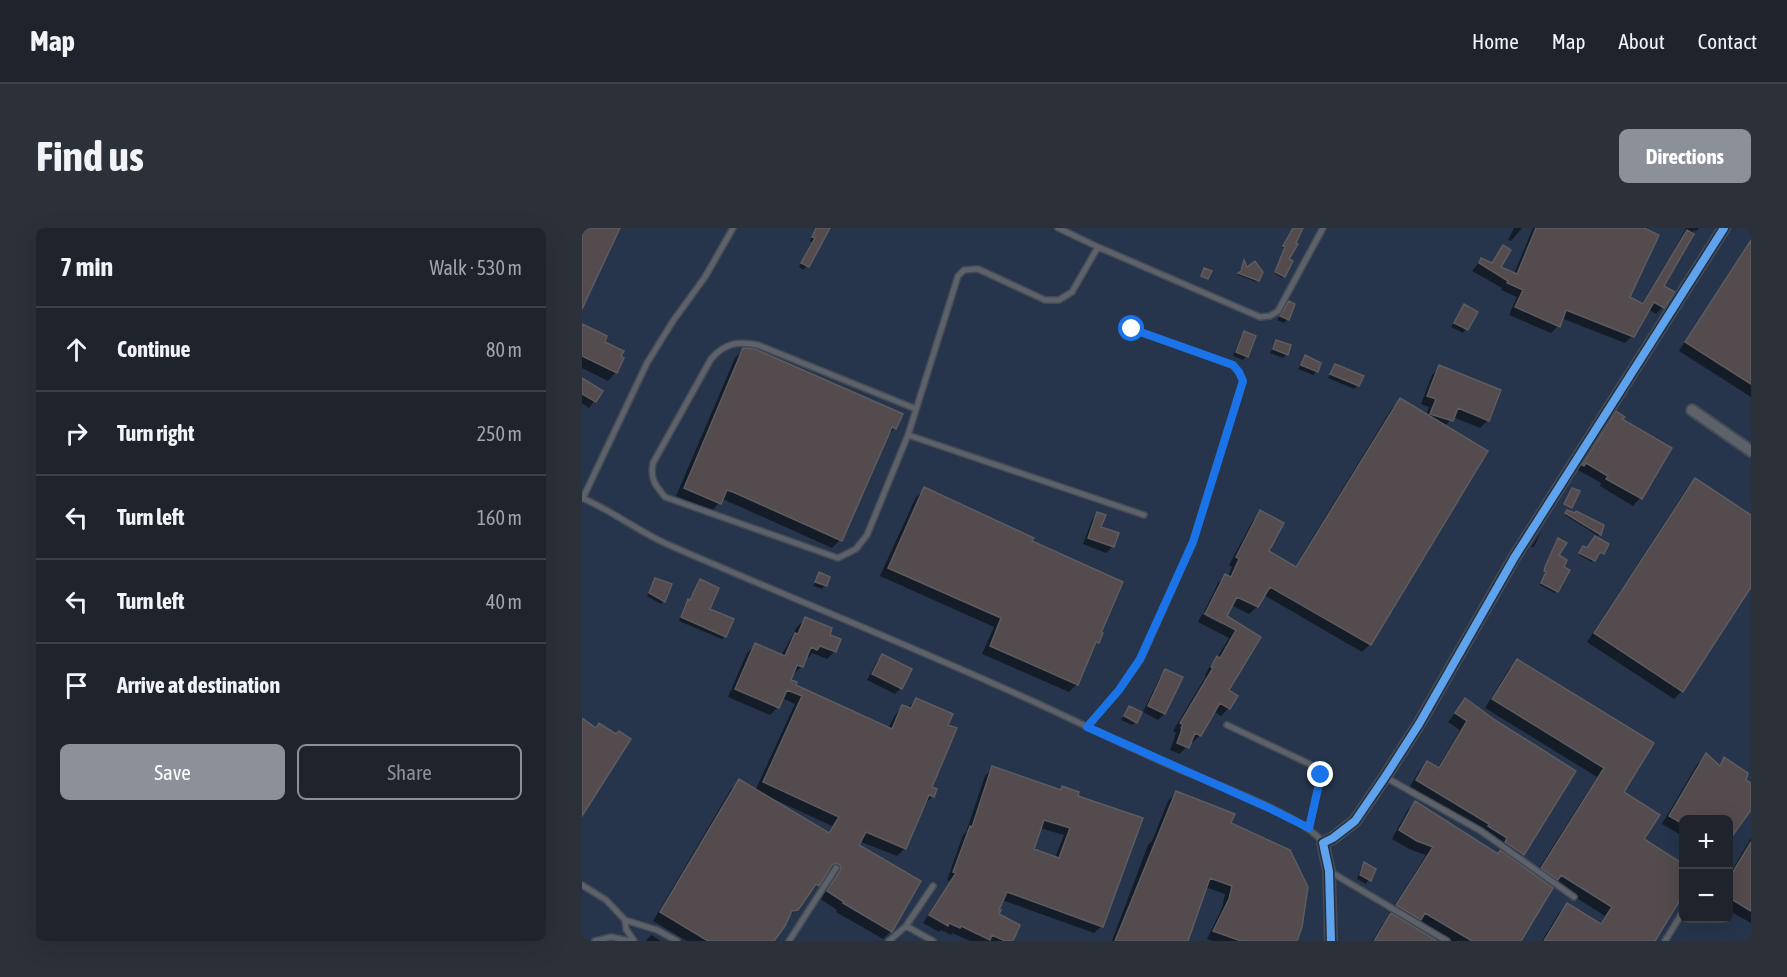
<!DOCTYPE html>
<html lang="en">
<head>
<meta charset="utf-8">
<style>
	body { margin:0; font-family:"Asap Condensed",sans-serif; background:#2c3038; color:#f1f3f6 }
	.controls { position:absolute; right:18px; bottom:18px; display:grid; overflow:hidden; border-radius:9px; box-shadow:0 6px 24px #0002 }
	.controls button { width:54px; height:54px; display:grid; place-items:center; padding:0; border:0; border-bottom:2px solid #3c4148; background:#1f242c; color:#f1f3f6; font:30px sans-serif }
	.stop { position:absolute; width:18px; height:18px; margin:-14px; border:4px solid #1a73e8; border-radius:50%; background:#fff }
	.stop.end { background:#1a73e8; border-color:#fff; box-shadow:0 2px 6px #0008 }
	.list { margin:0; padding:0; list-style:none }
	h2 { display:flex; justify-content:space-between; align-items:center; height:78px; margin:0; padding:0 24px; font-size:26px }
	h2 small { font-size:20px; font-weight:400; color:#a1a4a9 }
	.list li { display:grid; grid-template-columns:39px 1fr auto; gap:18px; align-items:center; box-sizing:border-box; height:84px; padding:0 24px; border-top:2px solid #3c4148 }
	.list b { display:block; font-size:22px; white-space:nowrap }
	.list em { font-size:20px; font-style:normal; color:#a1a4a9 }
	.actions { display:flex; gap:12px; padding:18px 24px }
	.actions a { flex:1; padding:14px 0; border:2px solid #8c9099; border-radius:9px; text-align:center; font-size:21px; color:#8c9099 }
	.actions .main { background:#8c9099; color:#fff }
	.icon { flex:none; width:33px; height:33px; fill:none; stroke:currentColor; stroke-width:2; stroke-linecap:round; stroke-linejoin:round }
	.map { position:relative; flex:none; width:1169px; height:713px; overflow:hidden; border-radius:9px }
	header { display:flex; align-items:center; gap:36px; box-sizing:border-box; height:84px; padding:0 30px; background:#1f242c; border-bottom:2px solid #3c4148 }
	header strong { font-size:28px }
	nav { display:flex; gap:33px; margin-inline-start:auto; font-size:21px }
	.intro { display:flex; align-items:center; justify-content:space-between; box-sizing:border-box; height:144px; padding:0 36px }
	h1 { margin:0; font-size:42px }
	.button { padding:15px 27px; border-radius:9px; background:#8c9099; color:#fff; font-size:21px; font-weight:700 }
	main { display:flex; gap:36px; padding:0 36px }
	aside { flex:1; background:#1f242c; border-radius:9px; box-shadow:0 6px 24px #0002 }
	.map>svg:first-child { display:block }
	.built { fill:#26354c; fill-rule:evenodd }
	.shadow { fill:#0007; fill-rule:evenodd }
	.building { fill:#534b4d; stroke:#5e5b5f; stroke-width:1.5; fill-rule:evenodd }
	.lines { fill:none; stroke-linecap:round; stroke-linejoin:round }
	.service-casing { stroke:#454b55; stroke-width:8 }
	.minor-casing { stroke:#454b55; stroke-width:14 }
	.service { stroke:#5c616a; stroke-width:5 }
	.minor { stroke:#5c616a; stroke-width:10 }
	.cycleway-casing { stroke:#222f42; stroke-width:11 }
	.cycleway { stroke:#60a3ed; stroke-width:8 }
	.route { stroke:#1a73e8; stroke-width:8 }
</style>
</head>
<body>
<header>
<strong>Map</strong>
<nav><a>Home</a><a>Map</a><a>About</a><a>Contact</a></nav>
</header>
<div class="intro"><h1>Find us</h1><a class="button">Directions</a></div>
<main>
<aside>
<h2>7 min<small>Walk · 530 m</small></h2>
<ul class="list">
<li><svg class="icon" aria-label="ahead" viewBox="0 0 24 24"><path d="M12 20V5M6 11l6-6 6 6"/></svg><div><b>Continue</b></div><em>80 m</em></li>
<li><svg class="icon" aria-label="right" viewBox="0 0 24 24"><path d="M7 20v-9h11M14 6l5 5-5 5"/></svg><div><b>Turn right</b></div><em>250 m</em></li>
<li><svg class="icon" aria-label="left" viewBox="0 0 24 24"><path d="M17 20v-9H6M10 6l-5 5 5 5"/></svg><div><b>Turn left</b></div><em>160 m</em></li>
<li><svg class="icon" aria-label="left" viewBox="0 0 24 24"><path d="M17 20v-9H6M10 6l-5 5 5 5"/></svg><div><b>Turn left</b></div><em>40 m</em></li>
<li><svg class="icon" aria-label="arrive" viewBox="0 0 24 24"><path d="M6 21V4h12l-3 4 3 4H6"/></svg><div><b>Arrive at destination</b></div></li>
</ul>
<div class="actions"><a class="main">Save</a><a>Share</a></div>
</aside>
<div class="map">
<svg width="1169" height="713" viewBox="0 0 1169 713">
	<rect width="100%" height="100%" fill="#29303b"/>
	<path class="built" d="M0,0H1169V713H0ZM1102,592H1146V690H1102Z"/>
	<path class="shadow" d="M233,0H246L222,42L217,39L230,14L228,13Z
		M711,0H719L705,32L700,50L692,45L703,21L700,20Z
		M932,0H940L929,13L926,12Z
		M951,0H1058L1046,69L1059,77L1088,29L1104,0H1117L1114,3L1112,2L1080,58L1081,79L1074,86L1066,81L1050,108L1043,115L979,90L976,98L969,105L927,87L935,69L919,62L920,60L890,43L899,32L908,36L921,19L917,40L932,46Z
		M1169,10V169L1097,123Z
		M661,35L664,41L679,45L674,54L656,47Z
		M707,75L706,91L702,95L695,92Z
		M882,78L894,85L881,105L869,99Z
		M0,98L37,129L34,144L26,153L0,140Z
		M663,105L664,128L661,132L651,128L659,108Z
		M695,113L705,126L701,130L688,125Z
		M162,122L313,200L305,208L258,312L250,320L143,272L140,271L130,283L94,268L153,130Z
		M724,129L735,143L731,147L716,141Z
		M753,138L776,157L772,161L746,150Z
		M858,139L906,192L898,200L871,189L862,199L904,224L787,417L780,424L682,367L675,379L667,386L649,377L643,389L677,409L645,463L647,480L639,488L631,483L618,507L610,515L608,514L598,526L588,522L593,509H592L594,505L591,503L624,448L623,447L628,438L635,430L647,410L616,394L620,386L639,396V393L622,384L636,355L643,348L646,349L650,339L647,337L671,292L679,284L685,323L712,340L810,180L818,172L844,188L847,179L839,176L850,147Z
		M0,152L19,163L7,180L0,175Z
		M1034,185L1037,192L1088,220L1058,270L1051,278L1018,258L1019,255L996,242L995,243L1027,193Z
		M1113,252L1100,463L1092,471L1005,414L1105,260Z
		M343,261L448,314L518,405L516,414L510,420L495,456L487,464L400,426L412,399L298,348L334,269Z
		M984,285L1021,298L1018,306L1016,308L983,287Z
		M516,286L517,299L535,306L530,319L524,325L501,316L510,292Z
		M959,304L952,319H949L958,305Z
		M1011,311L1021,325H1016L1010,334L997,327L1000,321L1005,322Z
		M974,314L975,363L973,365L958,357L963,346L961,343Z
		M237,346L243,357L240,361L231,358Z
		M73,352L81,373L79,376L65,368Z
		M118,353L126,382L143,408L140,411L97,393L103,376L107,373Z
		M223,391L246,408L253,423L245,431L230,425L226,430L224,429L220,438L212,446H210L207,453L212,457L306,501L313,487L321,478L325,480L334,472L365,497L348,560L351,568L343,576L323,620L315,628L277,613L275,617L312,700L301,711L254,684L255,682L238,671L251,652V647L246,642L207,689L190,713H105L71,693L149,561L157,553L173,563L213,476L200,470L196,479L188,487L146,469L165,425L173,417L199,428L215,399ZM187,569L250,598L245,606L186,570Z
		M301,427L319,460L313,466L285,452L295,433Z
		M935,433L1070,516L1040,564L1060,611L1102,638V664L1071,713H960L977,685L985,677L1017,697L1023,688L971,655L967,659L969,661L937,713H869L836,693L830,699L853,713H790L801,696L810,687L807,686L844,627L827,621L810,611L825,583L833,575L915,627L918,624L916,622L918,618L899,606L900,604L827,560L837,543L845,535L855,541L878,502L866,494L883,472L912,494L992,543L941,626L933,635L952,648L1015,549L903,480L927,441Z
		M584,443L582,486L576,492L561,484L578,449Z
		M547,480L554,494L550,497L539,492Z
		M1124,527L1136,538L1142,531L1164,545L1146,592H1102V609L1080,596L1116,535Z
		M411,540L478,563L480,560L494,568L520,698L512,705L420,672L415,687L436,698L429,713H388L370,705L369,707L359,702L357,704L341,695L368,653L365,652L381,607L384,604L403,548ZM458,600L482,607L473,630L450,622Z
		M594,565L647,596L718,699L714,713H631L625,711L640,680L643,666L623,659L605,713H530L566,617L570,613L586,573Z
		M1169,610V695L1146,682V649Z
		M782,636L792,641L784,656L775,651L779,640Z
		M69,707L79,713H64Z"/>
	<path class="building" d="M0,0H38L0,81Z
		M234,0H248L227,39L219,35L233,10L230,9Z
		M711,0H721L714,15L716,16L707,31L711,33L703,49L693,44L703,19L701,18Z
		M954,0H1062L1077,7L1048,69L1061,76L1105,2L1112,6L1082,58L1093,64L1082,80L1072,74L1052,109L984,82L978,99L933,79L941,62L925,55L926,53L897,35L899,30L910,35L921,17L929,22L919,39L935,46Z
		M1169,12V156L1103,114Z
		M662,32L665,39L673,33L681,44L677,53L656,45L659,43Z
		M622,40L630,43L626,51L619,48Z
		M707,73L713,76L707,92L698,88Z
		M882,76L896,84L886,102L872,95Z
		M0,96L25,108L23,114L42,123L39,128L42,130L35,145L0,128Z
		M662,103L674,108L666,129L654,124Z
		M694,112L709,117L706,127L691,121Z
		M161,120L173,121L321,186L314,201L310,199L260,313L151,264L145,262L139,276L102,260Z
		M723,127L739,135L736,144L719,137Z
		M753,136L782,148L777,158L748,146Z
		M857,137L919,162L907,193L876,180L871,193L848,186L854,171L845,168Z
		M0,150L21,163L14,174L0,166Z
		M818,170L906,223L789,417L688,359L676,379L655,369L645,388L679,409L647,462L656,468L648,481L638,475L619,508L613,505L607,520L595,515L600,501L599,500L601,497L598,495L631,440L629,439L635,428L638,430L654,402L623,386L643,346L649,349L657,331L654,329L678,282L702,295L687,323L714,339Z
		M1034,183L1043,189L1040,191L1090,220L1060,271L1024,251L1026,248L1004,235L1002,238L1000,237Z
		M1113,250L1169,287V359L1101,464L1012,405Z
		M342,259L452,310L450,313L541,354L519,405H521L517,415L514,414L496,457L408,418L419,390L306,340Z
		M990,260L998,263L990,280L982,276Z
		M985,282L993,285L994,283L1022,297L1019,307L983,285Z
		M515,284L524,287L519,299L537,305L532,319L506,310Z
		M1013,308L1027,316L1022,326L1018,324L1013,333L997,325L1001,318L1005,320Z
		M976,310L985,315L977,327L985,332L982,339L988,342L976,364L959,355L964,344L962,343L963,339Z
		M237,344L248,349L245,358L233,354Z
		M73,350L90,356L83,374L67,365Z
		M118,351L137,360L128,381L152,391L144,409L99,389L106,371L108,372Z
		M223,389L250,400L248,407L259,411L254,424L238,418L235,422L229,419L221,439L215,437L209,452L215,454L214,457L310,501L320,477L329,480L334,470L371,486L366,497L375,500L350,559L355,561L352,569L347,567L324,621L284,604L277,617L339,653L310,704L261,675L262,674L245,663L259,641L258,637L254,635L250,637L237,658L234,656L216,682L210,683L203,698L192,713H126L78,684L157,551L247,605L257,589L181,554L220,468L205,462L197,480L153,461L173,415L203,428L213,405L216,406Z
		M300,426L330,441L320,461L290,446Z
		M935,431L1072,515L1042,564L1078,587L1062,611L1101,636V667L1073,713H962L985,675L1019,696L1030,679L979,647L976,652L959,640L1022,540L910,471Z
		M583,441L601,449L583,486L566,478Z
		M883,470L913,492L994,543L942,627L923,614L925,610L906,598L907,596L834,552L845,533L857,540L885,493L873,485Z
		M547,478L560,484L555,495L542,488Z
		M0,490L14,500L17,495L34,506L37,503L49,511L0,588Z
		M1124,525L1138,538L1142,529L1166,545L1164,552L1169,555V582L1146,614V591H1101V596L1087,588Z
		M410,538L479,562L480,558L497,564L496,568L561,590L521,699L425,664L417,682H419L417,686L438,697L431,713H423L410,707L408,712L379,698L378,700L367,695L366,698L347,687L374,645L371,644L388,598L390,599ZM462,592L488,600L477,630L452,621Z
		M594,563L653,586L649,595L708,622L726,659L720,699L715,713H659L631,703L647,671L650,658L628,650L606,713H533Z
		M833,573L916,626L918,622L971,660L939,713H890L843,685L839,692L814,677L851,619L835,613L817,602Z
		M1169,614V683L1146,669V652Z
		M782,634L794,641L789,653L778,647Z
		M809,685L855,713H792Z"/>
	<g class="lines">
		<g class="service-casing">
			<path id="service" d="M476,0L516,19L678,89L688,88L696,83L741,0
				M334,181L176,117C155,113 143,115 129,131L71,235C68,251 73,257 83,269L256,330L274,321L285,307L326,207L376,48L382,42L396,41L463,72H477L490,64L516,19
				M326,207L562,287
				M0,270C31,283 57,304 87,317C204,368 322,415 437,467C491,491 543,518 597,541C630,555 723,588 741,615
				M1,270L65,135L91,93L123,49L151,0
				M645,497L734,539L739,547L727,600
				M505,499L537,462L559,431L611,314L661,153L657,144L651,137L550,101
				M803,549L899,603L992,669
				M747,643L865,713
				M0,657L24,672L43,692
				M324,698L351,713
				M13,713L29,709L48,713
				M52,713L44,701L43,692L75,702L95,713
				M207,713L254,640
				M307,713L324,698L351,658
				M1083,713L1102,682"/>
		</g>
		<g class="minor-casing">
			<path id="minor" d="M1110,182L1169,223
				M749,713L747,643L741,615L751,610L773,593L803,549L837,496L932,330L1142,0"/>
		</g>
		<use href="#service" class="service"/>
		<use href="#minor" class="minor"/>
		<g class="cycleway-casing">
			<path id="cycleway" d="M749,713L747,643L741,615L751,610L773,593L803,549L837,496L932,330L1142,0"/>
		</g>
		<use href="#cycleway" class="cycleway"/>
	</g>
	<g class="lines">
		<path class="route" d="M550,101L651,137L657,144L661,153L611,314L558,431L537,462L505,499L687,580L727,600L739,547"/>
	</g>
</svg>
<div class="controls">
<button>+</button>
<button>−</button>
</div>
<div class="stop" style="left:550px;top:101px"></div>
<div class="stop end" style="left:739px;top:547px"></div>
</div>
</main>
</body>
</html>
